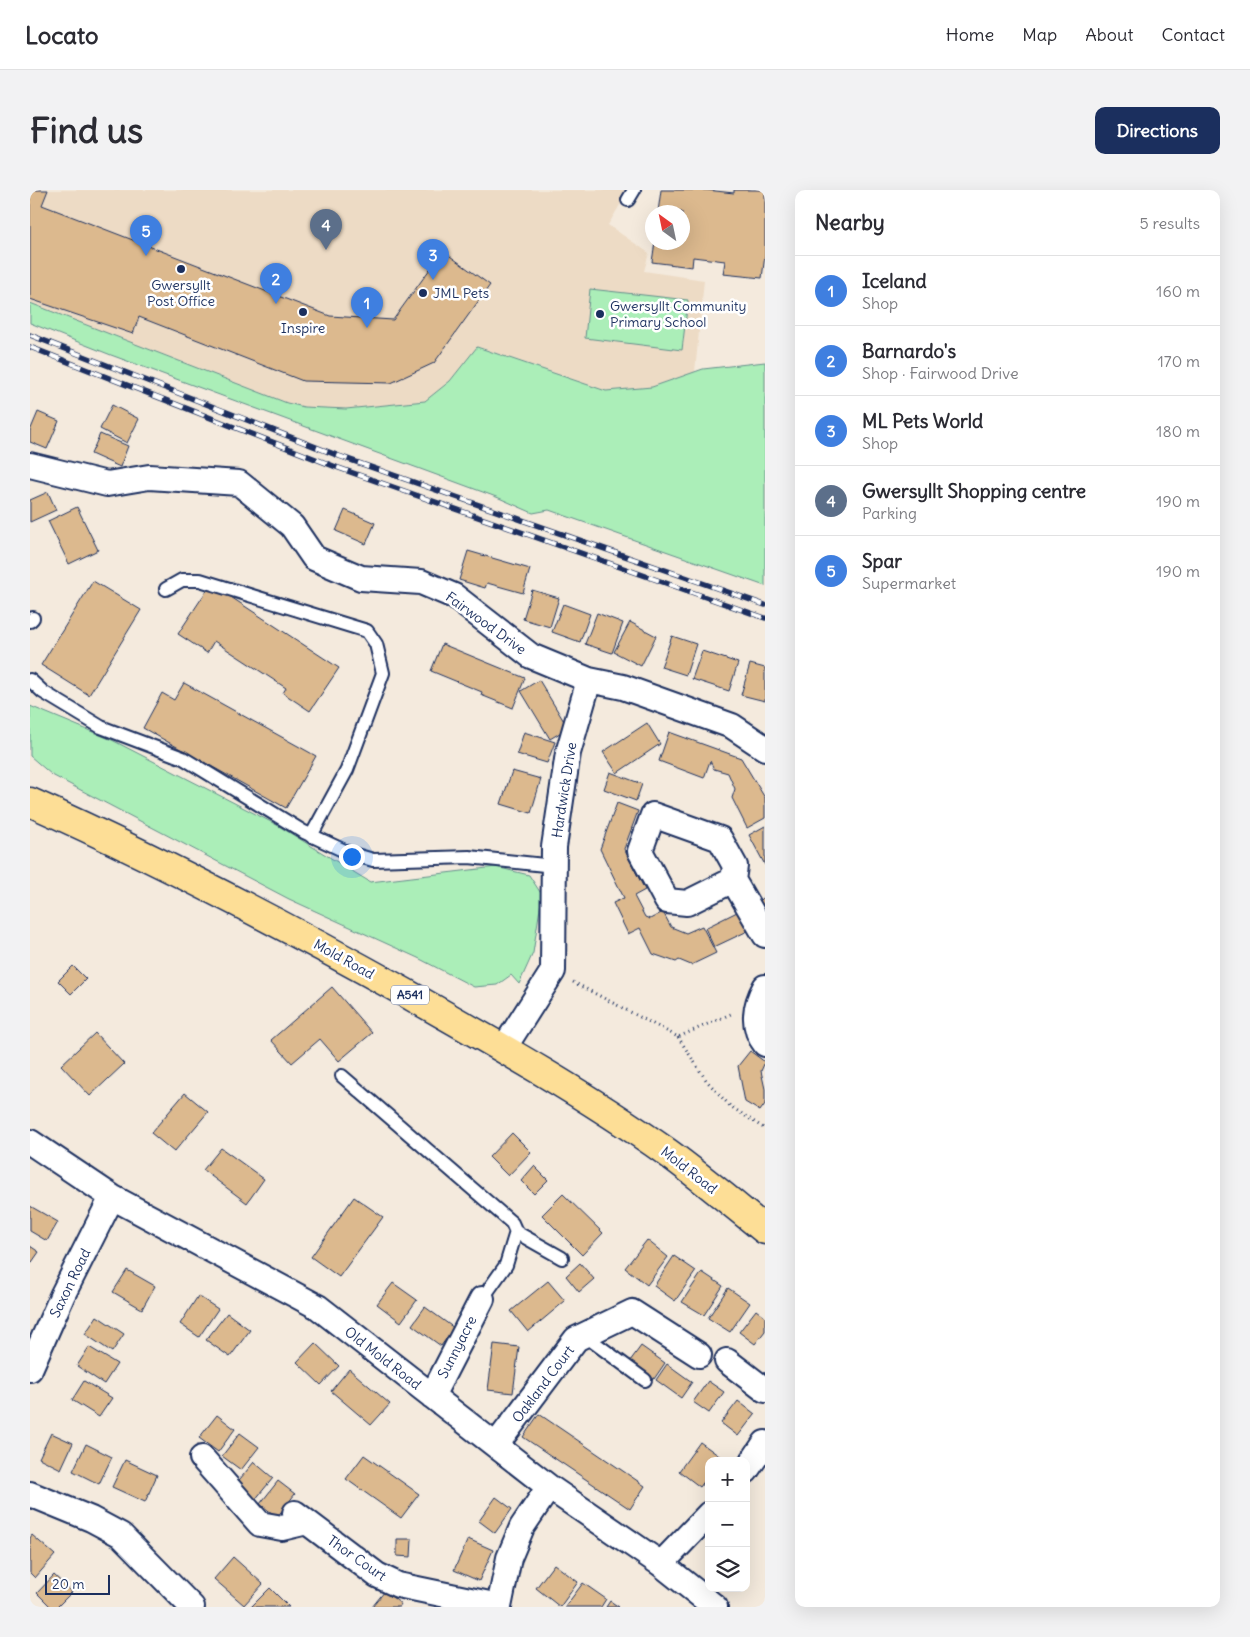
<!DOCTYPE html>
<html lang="en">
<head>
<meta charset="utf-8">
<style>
	body { margin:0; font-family:Delius,sans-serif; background:#f2f2f3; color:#2b2b33 }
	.controls { position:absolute; right:15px; bottom:15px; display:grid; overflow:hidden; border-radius:10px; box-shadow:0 5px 20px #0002 }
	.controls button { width:45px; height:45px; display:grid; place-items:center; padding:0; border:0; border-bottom:1px solid #e1e1e2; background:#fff; color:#2b2b33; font:25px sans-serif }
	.compass { position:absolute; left:615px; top:15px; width:45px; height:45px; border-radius:50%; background:#fff; box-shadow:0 5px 20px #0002; rotate:327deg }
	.scale { position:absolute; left:15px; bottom:12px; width:65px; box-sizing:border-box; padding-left:5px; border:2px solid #1b2f5e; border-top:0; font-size:14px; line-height:18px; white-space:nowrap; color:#1b2f5e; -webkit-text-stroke:4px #fff; paint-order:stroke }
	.you { position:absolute; left:321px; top:666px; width:18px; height:18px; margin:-12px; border:4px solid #fff; border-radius:50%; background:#1a73e8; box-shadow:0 0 0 8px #1a73e833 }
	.badge { display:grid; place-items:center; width:32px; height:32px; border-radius:50%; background:#1b2f5e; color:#fff; font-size:16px; font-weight:700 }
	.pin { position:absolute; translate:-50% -41px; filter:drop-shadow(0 1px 2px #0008) }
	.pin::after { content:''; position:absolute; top:26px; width:18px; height:15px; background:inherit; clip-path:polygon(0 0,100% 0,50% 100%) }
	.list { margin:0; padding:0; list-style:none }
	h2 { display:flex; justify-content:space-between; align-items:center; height:65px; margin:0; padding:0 20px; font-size:21px }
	h2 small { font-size:16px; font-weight:400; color:#7c7c81 }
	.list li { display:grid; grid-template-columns:32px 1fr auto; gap:15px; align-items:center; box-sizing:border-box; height:70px; padding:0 20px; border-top:1px solid #e1e1e2 }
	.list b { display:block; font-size:19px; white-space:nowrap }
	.list p { margin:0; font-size:16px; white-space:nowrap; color:#7c7c81 }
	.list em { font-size:16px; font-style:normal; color:#7c7c81 }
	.icon { flex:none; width:28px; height:28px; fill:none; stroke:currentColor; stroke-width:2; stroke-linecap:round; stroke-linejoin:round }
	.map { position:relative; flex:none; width:735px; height:1417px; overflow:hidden; border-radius:10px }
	header { display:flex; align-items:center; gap:30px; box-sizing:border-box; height:70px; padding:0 25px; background:#fff; border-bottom:1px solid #e1e1e2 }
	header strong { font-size:24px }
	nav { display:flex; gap:28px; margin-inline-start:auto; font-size:18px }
	.intro { display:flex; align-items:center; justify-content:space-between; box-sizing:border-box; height:120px; padding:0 30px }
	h1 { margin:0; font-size:35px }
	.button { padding:12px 22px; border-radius:10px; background:#1b2f5e; color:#fff; font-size:18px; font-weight:700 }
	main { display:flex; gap:30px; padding:0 30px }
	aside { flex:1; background:#fff; border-radius:10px; box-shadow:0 5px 20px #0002 }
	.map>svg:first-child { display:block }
	.built { fill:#eddbc5 }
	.green { fill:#abeeb8; stroke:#638e8b }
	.building { fill:#dcb98e; stroke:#1b2f5e }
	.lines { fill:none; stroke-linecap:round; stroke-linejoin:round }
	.service-casing { stroke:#1b2f5e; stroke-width:16 }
	.minor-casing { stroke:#1b2f5e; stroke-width:28 }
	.primary-casing { stroke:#1b2f5e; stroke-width:31 }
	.path { stroke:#1b2f5e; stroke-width:3; stroke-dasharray:1 4; stroke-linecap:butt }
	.service { stroke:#fff; stroke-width:12 }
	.minor { stroke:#fff; stroke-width:24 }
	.primary { stroke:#fdde96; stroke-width:28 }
	.rail-casing { stroke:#1b2f5e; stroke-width:5.5 }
	.rail { stroke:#fff; stroke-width:4; stroke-dasharray:11; stroke-linecap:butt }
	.poi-dot { fill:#1b2f5e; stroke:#fff; stroke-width:2 }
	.labels { text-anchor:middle; stroke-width:5; stroke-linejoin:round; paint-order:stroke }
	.shield { fill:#fff; stroke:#5f6d8e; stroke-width:1 }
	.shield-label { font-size:12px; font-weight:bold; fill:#1b2f5e }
	.poi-label { font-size:14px; fill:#1b2f5e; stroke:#fff }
	.street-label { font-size:14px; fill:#1b2f5e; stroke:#fff }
</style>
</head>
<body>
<header>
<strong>Locato</strong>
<nav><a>Home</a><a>Map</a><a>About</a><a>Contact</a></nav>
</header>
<div class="intro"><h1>Find us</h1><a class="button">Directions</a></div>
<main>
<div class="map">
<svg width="735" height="1417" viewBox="0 0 735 1417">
	<rect width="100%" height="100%" fill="#f4eadd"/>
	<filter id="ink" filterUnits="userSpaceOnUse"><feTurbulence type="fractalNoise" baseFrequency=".02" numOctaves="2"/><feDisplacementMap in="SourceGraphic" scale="10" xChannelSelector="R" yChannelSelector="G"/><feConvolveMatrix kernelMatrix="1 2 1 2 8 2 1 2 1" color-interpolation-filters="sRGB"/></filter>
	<g filter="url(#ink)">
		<path class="built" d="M0,0H599L578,35L619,63L614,81L674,90L665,182L622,197L576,201L448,157L420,191L395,211L316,219L274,217L257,213L0,113Z"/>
		<path class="green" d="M560,99L658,110L652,160L555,148Z
			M0,113L257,213L274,217L316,219L395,211L420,191L447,157L576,201L622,197L673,179L735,172V396L519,320L503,323L469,308L81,165L0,133Z
			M0,516L82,550L247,635L340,692L466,677L499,685L512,705L503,763L489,794L481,785L467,795L444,797L388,768L259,709L22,585L0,566Z"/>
		<path class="building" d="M0,0H18L12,15L300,126L363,130L413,61L460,95L404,173L361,193L273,191L109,127L103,144L0,109Z
			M631,0H676L704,3V0H735V65L732,88L693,84L695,71L663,67L662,77L622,72L625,52H652V22H628Z
			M82,215L109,229L97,253L70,239Z
			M8,222L29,231L17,259L0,252V241Z
			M70,244L98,256L90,277L61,264Z
			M18,302L26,320L0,332V310Z
			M47,317L68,360L39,374L18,331Z
			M315,320L345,333L336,354L306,341Z
			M438,361L500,379L493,403L457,393L455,398L429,390Z
			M63,391L111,420L59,505L11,475Z
			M181,394L309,478L280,521L253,503L256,498L184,451L177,463L148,444Z
			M502,400L529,408L520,437L493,429Z
			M533,414L560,424L550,452L522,442Z
			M567,423L593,433L582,463L555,454Z
			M600,432L626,446L611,476L584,462Z
			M642,446L666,454L656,485L631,477Z
			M412,454L495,488L483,518L451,505L452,502L401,481Z
			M672,461L708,473L699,501L662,489Z
			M720,474L735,478V511L711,505Z
			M509,490L538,538L520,549L491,501Z
			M154,493L286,566L256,618L113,538L132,503L144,510Z
			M617,533L630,554L587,583L573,562Z
			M494,542L525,552L517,573L487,564Z
			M639,542L711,568L735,608V628L717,638L702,608L705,599L698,583L684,579L680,571L674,588L629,571Z
			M482,581L511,589L501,623L471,614Z
			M580,582L612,594L606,611L574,599Z
			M587,613L608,621L594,659L615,700L604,706L615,727L620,729L633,722L641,737L656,743L672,736L686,763L661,775L649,770L646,772L623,764L610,738L598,744L583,713L594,708L570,659Z
			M735,636V675L719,645Z
			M735,707V729L726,712Z
			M713,719L722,739L684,757L675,738Z
			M43,776L56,789L41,804L28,791Z
			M302,797L342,843L309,871L290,849L262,873L241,850Z
			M65,843L94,874L60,906L31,875Z
			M720,861L735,872L731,881L735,899V914L730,921L715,912L708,876Z
			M155,903L178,922L144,962L121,943Z
			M482,943L501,962L478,986L459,967Z
			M191,958L234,989L217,1013L173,980Z
			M504,976L518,990L504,1004L491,991Z
			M533,1004L573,1043L552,1065L512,1025Z
			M324,1007L353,1027L309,1087L281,1067Z
			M0,1016L28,1032L17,1051L0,1041Z
			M617,1050L638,1067L617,1095L595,1078Z
			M0,1056L9,1062L0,1075Z
			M644,1066L666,1081L645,1111L624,1096Z
			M550,1073L564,1089L549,1102L536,1086Z
			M97,1080L125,1096L112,1119L83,1102Z
			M672,1082L693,1096L674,1125L652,1112Z
			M518,1091L535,1111L498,1142L481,1121Z
			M363,1093L387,1110L371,1132L347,1114Z
			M698,1098L720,1113L700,1142L678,1128Z
			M168,1106L188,1119L169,1147L150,1134Z
			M395,1117L424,1138L411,1156L382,1135Z
			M726,1120L735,1127V1141L725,1154L709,1142Z
			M197,1123L220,1140L200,1167L176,1150Z
			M67,1126L94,1144L82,1162L55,1144Z
			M285,1153L309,1176L291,1195L267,1172Z
			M464,1154L489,1157L483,1203L458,1200Z
			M611,1156L635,1173L624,1189L600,1171Z
			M59,1157L87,1174L74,1194L47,1176Z
			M637,1174L662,1192L651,1208L626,1190Z
			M319,1179L360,1214L341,1235L301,1201Z
			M54,1191L82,1208L69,1227L42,1210Z
			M678,1191L694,1202L679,1223L663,1212Z
			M708,1211L725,1224L708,1246L691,1233Z
			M509,1224L615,1296L600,1319L493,1247Z
			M187,1225L205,1239L188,1262L169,1248Z
			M21,1243L43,1253L31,1279L9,1268Z
			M210,1243L229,1257L211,1280L192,1266Z
			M670,1252L692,1268L690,1271H679V1285L670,1297L649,1281Z
			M56,1254L82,1267L69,1294L43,1281Z
			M334,1265L389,1304L371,1328L316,1289Z
			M95,1270L127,1285L115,1312L82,1297Z
			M224,1272L243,1288L224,1311L205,1295Z
			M248,1291L265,1304L247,1327L230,1314Z
			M466,1307L482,1319L465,1343L449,1331Z
			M2,1345L25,1365L5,1388L0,1383V1348Z
			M367,1349H382L381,1367L367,1366Z
			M438,1349L463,1360L449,1391L424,1380Z
			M203,1367L233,1394L214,1415L184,1389Z
			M524,1374L548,1392L530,1417L506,1398Z
			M24,1385L42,1402L27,1417H21L7,1403Z
			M553,1393L576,1409L571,1417H535Z
			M240,1398L259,1417H221Z
			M355,1401L371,1414L369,1417H342Z
			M580,1411L589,1417H576Z"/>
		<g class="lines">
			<g class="service-casing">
				<path id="service" d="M598,10L604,0
					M136,399L152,390H170L337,441L346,454L353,483L317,580L281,646
					M0,431L3,428
					M0,490L13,502L71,537L153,568L274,642L319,663L343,670L439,667L524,676
					M312,886L482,1033L486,1042L476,1075L452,1109
					M486,1042L532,1068
					M554,1145L615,1190"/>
			</g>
			<g class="minor-casing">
				<path id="minor" d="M0,275L77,294L119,287L209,293L262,336L284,368L331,388L391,392L424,406L501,466L559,490
					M703,690L657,713L637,711L610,661L623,625L690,649L705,676L703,690L735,745
					M735,797C725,815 721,836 735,854
					M474,858L523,781L524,657L538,563L559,490L593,497L702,536L735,558
					M0,952L82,1007L288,1117L519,1297L631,1374L685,1417
					M697,1171L735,1200
					M0,1179L33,1104L82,1007
					M402,1206L452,1109
					M466,1255L546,1149L602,1122L669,1165
					M172,1268L230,1334L252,1338L277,1332
					M716,1281L735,1253
					M0,1304L61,1329L91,1345L162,1417
					M265,1323L347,1385L368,1395L469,1416
					M631,1374L679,1324
					M469,1417L479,1368L492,1337L519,1297"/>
			</g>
			<g class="primary-casing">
				<path id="primary" d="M0,612C128,669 252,734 374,802C464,853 553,903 638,963C671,987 703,1014 735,1040"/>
			</g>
			<path class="path" d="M543,792L648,847L703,823
				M648,847L676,890L700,916L735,939"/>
			<use href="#service" class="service"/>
			<use href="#minor" class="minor"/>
			<use href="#primary" class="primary"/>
			<g class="rail-casing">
				<path id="rail" d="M0,145L309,266L735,415
					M0,157L306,277L735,428"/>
			</g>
			<use href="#rail" class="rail"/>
		</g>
	</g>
	<g class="poi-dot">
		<circle cx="151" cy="79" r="5"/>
		<circle cx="393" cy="103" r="5"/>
		<circle cx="273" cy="122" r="5"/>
		<circle cx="570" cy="124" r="5"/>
	</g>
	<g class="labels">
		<rect class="shield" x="361" y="795.5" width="38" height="19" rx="4"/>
		<g class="shield-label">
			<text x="380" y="809">A541</text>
		</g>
		<g class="poi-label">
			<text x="151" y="100">Gwersyllt<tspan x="151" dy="16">Post Office</tspan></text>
			<text x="403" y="108" text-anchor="start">JML Pets</text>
			<text x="580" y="121" text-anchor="start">Gwersyllt Community<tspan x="580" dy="16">Primary School</tspan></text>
			<text x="273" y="143">Inspire</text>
		</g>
		<g class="street-label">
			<text transform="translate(456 433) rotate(36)" y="5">Fairwood Drive</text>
			<text transform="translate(534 600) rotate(-81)" y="5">Hardwick Drive</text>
			<text transform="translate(314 769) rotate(29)" y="5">Mold Road</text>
			<text transform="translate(659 980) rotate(38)" y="5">Mold Road</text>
			<text transform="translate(40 1093) rotate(-64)" y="5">Saxon Road</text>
			<text transform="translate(427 1157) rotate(-63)" y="5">Sunnyacre</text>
			<text transform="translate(353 1168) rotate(38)" y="5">Old Mold Road</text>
			<text transform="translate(513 1194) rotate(-53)" y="5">Oakland Court</text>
			<text transform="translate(327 1368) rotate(35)" y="5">Thor Court</text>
		</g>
	</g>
</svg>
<div class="controls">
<button>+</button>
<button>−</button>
<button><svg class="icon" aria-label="layers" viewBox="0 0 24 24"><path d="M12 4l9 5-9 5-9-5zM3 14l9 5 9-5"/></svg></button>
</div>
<svg class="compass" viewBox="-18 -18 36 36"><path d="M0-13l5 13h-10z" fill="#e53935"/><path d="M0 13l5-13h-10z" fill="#7c7c81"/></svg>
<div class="scale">20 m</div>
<div class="you"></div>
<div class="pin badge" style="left:337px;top:138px;background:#3f7fe0">1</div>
<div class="pin badge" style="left:246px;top:114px;background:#3f7fe0">2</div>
<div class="pin badge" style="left:403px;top:90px;background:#3f7fe0">3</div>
<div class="pin badge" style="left:296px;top:60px;background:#5c6f8a">4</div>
<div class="pin badge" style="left:116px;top:66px;background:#3f7fe0">5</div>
</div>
<aside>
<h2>Nearby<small>5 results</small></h2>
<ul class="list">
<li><span class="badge" style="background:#3f7fe0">1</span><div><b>Iceland</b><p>Shop</p></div><em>160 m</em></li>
<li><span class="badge" style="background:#3f7fe0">2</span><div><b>Barnardo's</b><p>Shop · Fairwood Drive</p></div><em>170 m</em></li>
<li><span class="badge" style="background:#3f7fe0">3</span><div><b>ML Pets World</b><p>Shop</p></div><em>180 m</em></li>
<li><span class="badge" style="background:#5c6f8a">4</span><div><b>Gwersyllt Shopping centre</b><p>Parking</p></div><em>190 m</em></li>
<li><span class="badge" style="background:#3f7fe0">5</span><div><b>Spar</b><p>Supermarket</p></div><em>190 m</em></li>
</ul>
</aside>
</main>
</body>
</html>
